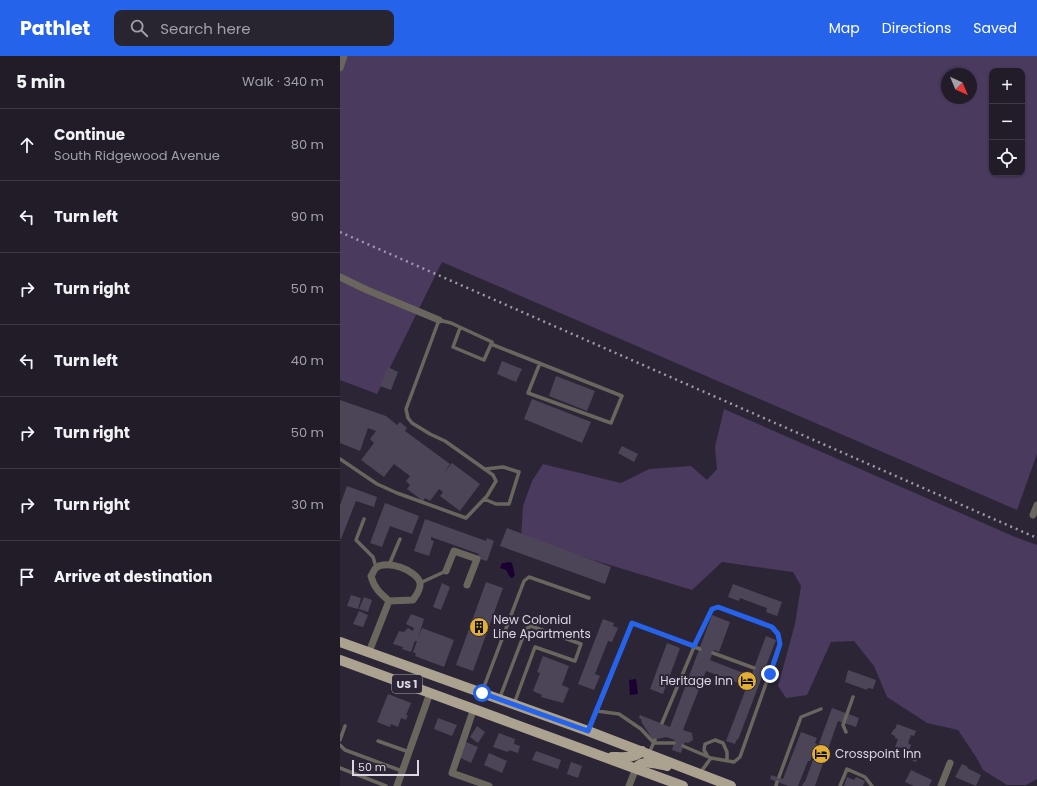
<!DOCTYPE html>
<html lang="en">
<head>
<meta charset="utf-8">
<style>
	body { margin:0; font-family:Poppins,sans-serif; background:#292530; color:#f1f3f6 }
	.controls { position:absolute; right:12px; top:12px; display:grid; overflow:hidden; border-radius:8px; box-shadow:0 1px 3px #0004 }
	.controls button { width:36px; height:36px; display:grid; place-items:center; padding:0; border:0; border-bottom:1px solid #3e3a45; background:#211c28; color:#f1f3f6; font:20px sans-serif }
	.compass { position:absolute; left:601px; top:12px; width:36px; height:36px; border-radius:50%; background:#211c28; box-shadow:0 1px 3px #0004; rotate:136deg }
	.scale { position:absolute; left:12px; bottom:10px; width:67px; box-sizing:border-box; padding-left:4px; border:2px solid #dcd8e3; border-top:0; font-size:11px; line-height:14px; white-space:nowrap; color:#dcd8e3; -webkit-text-stroke:3px #2c2536; paint-order:stroke }
	.stop { position:absolute; width:12px; height:12px; margin:-9px; border:3px solid #2563eb; border-radius:50%; background:#fff }
	.stop.end { background:#2563eb; border-color:#fff; box-shadow:0 1px 4px #0008 }
	.list { margin:0; padding:0; list-style:none }
	h2 { display:flex; justify-content:space-between; align-items:center; height:52px; margin:0; padding:0 16px; font-size:17px }
	h2 small { font-size:13px; font-weight:400; color:#a2a1a8 }
	.list li { display:grid; grid-template-columns:26px 1fr auto; gap:12px; align-items:center; box-sizing:border-box; height:72px; padding:0 16px; border-top:1px solid #3e3a45 }
	.list b { display:block; font-size:15px; white-space:nowrap }
	.list p { margin:0; font-size:13px; white-space:nowrap; color:#a2a1a8 }
	.list em { font-size:13px; font-style:normal; color:#a2a1a8 }
	.icon { flex:none; width:22px; height:22px; fill:none; stroke:currentColor; stroke-width:2; stroke-linecap:round; stroke-linejoin:round }
	.map { position:relative; flex:none; width:697px; height:730px; overflow:hidden }
	header { display:flex; align-items:center; gap:24px; box-sizing:border-box; height:56px; padding:0 20px; background:#2563eb; color:#fff }
	header strong { font-size:19px }
	nav { display:flex; gap:22px; margin-inline-start:auto; font-size:14px }
	.search { width:280px; height:36px; background:#292530; display:flex; align-items:center; gap:10px; box-sizing:border-box; padding:0 14px; border-radius:8px; color:#a2a1a8; font-size:15px }
	main { display:flex }
	aside { flex:1; background:#211c28 }
	.map>svg:first-child { display:block }
	.green { fill:#493a5e; fill-rule:evenodd }
	.water { fill:#1b0032 }
	.building { fill:#4c4558 }
	.lines { fill:none; stroke-linecap:round; stroke-linejoin:round }
	.lane { stroke:#6a655d; stroke-width:3.5 }
	.street { stroke:#6a655d; stroke-width:7 }
	.primary { stroke:#aba290; stroke-width:10 }
	.rail { stroke:#9e99a7; stroke-width:2.5; stroke-dasharray:2 4; stroke-linecap:butt }
	.route { stroke:#2563eb; stroke-width:5 }
	.labels { text-anchor:middle; stroke-width:4; stroke-linejoin:round; paint-order:stroke }
	.shield { fill:#2c2536; stroke:#a7a2af; stroke-width:1 }
	.shield-label { font-size:11px; font-weight:bold; fill:#dcd8e3 }
	.poi-label { font-size:12px; fill:#dcd8e3; stroke:#2c2536; text-anchor:start }
</style>
</head>
<body>
<header>
<strong>Pathlet</strong>
<div class="search"><svg class="icon" aria-label="search" viewBox="0 0 24 24"><circle cx="10" cy="10" r="6"/><path d="M15 15l6 6"/></svg>Search here</div>
<nav><a>Map</a><a>Directions</a><a>Saved</a></nav>
</header>
<main>
<aside>
<h2>5 min<small>Walk · 340 m</small></h2>
<ul class="list">
<li><svg class="icon" aria-label="ahead" viewBox="0 0 24 24"><path d="M12 20V5M6 11l6-6 6 6"/></svg><div><b>Continue</b><p>South Ridgewood Avenue</p></div><em>80 m</em></li>
<li><svg class="icon" aria-label="left" viewBox="0 0 24 24"><path d="M17 20v-9H6M10 6l-5 5 5 5"/></svg><div><b>Turn left</b></div><em>90 m</em></li>
<li><svg class="icon" aria-label="right" viewBox="0 0 24 24"><path d="M7 20v-9h11M14 6l5 5-5 5"/></svg><div><b>Turn right</b></div><em>50 m</em></li>
<li><svg class="icon" aria-label="left" viewBox="0 0 24 24"><path d="M17 20v-9H6M10 6l-5 5 5 5"/></svg><div><b>Turn left</b></div><em>40 m</em></li>
<li><svg class="icon" aria-label="right" viewBox="0 0 24 24"><path d="M7 20v-9h11M14 6l5 5-5 5"/></svg><div><b>Turn right</b></div><em>50 m</em></li>
<li><svg class="icon" aria-label="right" viewBox="0 0 24 24"><path d="M7 20v-9h11M14 6l5 5-5 5"/></svg><div><b>Turn right</b></div><em>30 m</em></li>
<li><svg class="icon" aria-label="arrive" viewBox="0 0 24 24"><path d="M6 21V4h12l-3 4 3 4H6"/></svg><div><b>Arrive at destination</b></div></li>
</ul>
</aside>
<div class="map">
<svg width="697" height="730" viewBox="0 0 697 730">
	<rect width="100%" height="100%" fill="#2c2536"/>
	<path class="green" d="M0,0H697V398L677,454L102,206L37,338L0,324ZM652,15H682V117H652ZM607,18H631V42H607Z
		M384,353L675,481L697,489V723L686,729H667L643,714L636,701L618,674L587,667L547,641L534,610L514,585L491,586L467,639L446,642L438,630L455,568L461,530L453,516L382,506L352,534L181,482L183,450L192,425L203,408L281,427L309,413L351,410L367,424L377,413L375,391Z"/>
	<path class="water" d="M169,506L172,507L175,519L172,522L170,521L166,514L160,512L162,507H165Z
		M296,623L298,638L290,639L289,624Z"/>
	<path class="building" d="M162,305L182,313L176,326L157,318Z
		M48,311L58,316L51,334L40,330Z
		M216,320L255,335L247,355L209,340Z
		M192,343L251,366L242,387L184,363Z
		M0,344L46,360L57,369L60,366L67,372L65,375L110,408L104,417L112,407L140,428L120,455L100,440L103,436L99,433L90,445L85,442L83,445L67,433L70,429L66,425L70,420L54,408L44,421L21,404L34,387L30,383L36,375L28,372L20,395L0,387Z
		M282,390L298,398L294,406L278,397Z
		M7,430L37,441L34,451L16,445L1,483H0V449Z
		M45,447L79,460L72,478L50,470L42,491L30,487Z
		M85,463L146,485L147,482L154,485L147,505L137,502L139,498L91,481V484L94,485L89,500L74,495Z
		M167,472L271,511L265,528L160,490Z
		M146,526L163,532L133,615L116,609Z
		M102,527L110,531L101,554L93,551Z
		M393,528L442,546L437,560L426,556L427,552L400,542L399,545L388,541Z
		M11,539L21,542L18,553L7,550Z
		M24,541L32,544L28,556L19,553Z
		M19,555L28,559L23,571L13,568Z
		M71,558L84,563L78,582L82,572L114,584L104,611L75,600L76,598L73,596L77,585H75L71,596L62,593L63,591L53,588L59,575L64,576L68,572L73,575L74,572L66,568Z
		M372,559L390,566L379,596L374,594L370,604L411,620L426,580L436,584L398,684L397,683L395,688L386,685L407,630L366,615L343,674L352,677L353,684L348,687L345,686L341,697L332,694L335,684L326,681L313,684L302,667L301,663L299,662L300,659L330,671Z
		M263,563L274,567L273,570L278,572L272,586L268,585L255,618L260,620L254,634L238,628Z
		M327,587L340,592L323,638L310,633Z
		M203,600L229,610L222,629L229,632L223,647L201,641L202,639L193,635L200,617L197,616Z
		M508,614L536,624L533,633L528,632L527,634L505,626Z
		M48,638L71,647L66,659H68L66,664L61,662L58,671L51,668L50,671L37,666Z
		M492,652L519,662L516,671L498,665L475,730H462L464,726H465Z
		M98,662L117,669L112,680L94,673Z
		M557,668L576,675L574,680L571,679L568,687L571,689L569,695L560,691L559,693L555,691L558,683L555,682V680L551,678L554,673H555Z
		M137,670L145,676L138,687L130,681Z
		M461,676L477,682L475,687L477,688L470,705H468L458,730H448L430,723L431,719L443,723Z
		M159,677L175,683L174,688L180,690L178,697L169,694L168,696L153,691Z
		M126,686L138,691L131,707L119,701Z
		M567,694L579,699L576,706L565,701Z
		M196,695L221,704L218,713L192,704Z
		M149,697L167,705L162,717L144,709Z
		M231,706L242,710L238,722L227,718Z
		M622,708L628,711L627,712L641,719L636,730L615,721Z
		M571,714L592,724L589,730H574L565,726Z
		M507,721L514,724L516,721L525,725L523,730H504Z"/>
	<g class="lines">
		<path class="lane" d="M151,288L282,340L271,367L188,337L200,307
			M0,403L37,428L57,437L126,462L147,440L156,425L153,419L105,385L90,378L72,367L68,362L66,353L99,264L111,267L152,286L144,304L113,291L120,272
			M144,443L156,448H169L179,416L163,411L145,413
			M24,463L16,484L33,501L36,511
			M49,509L60,483
			M80,527L106,515
			M373,597L414,612
			M142,636L184,525L189,521L249,542
			M160,641L186,573L191,570L241,588L235,605L195,591L174,648
			M322,667L354,591L372,553L378,551L432,571L438,578L440,588L400,701L394,706L371,702L343,690
			M249,674L257,655
			M506,676L503,669L513,641
			M0,684L5,670
			M38,685L69,696
			M334,687H314L301,673L279,658L257,655L292,567L360,593
			M0,689L5,694L62,715
			M309,697L315,684
			M367,699L364,694L365,688L375,684L383,687L387,696V704
			M0,712L46,730
			M360,717L371,702
			M439,721L461,661L481,653
			M436,730L437,726
			M500,730L507,713L525,721L532,730"/>
		<path class="street" d="M0,12L4,0
			M0,221L27,234L99,264
			M693,459L697,449
			M106,515L114,495L137,503L127,529
			M29,596L49,545L73,544C76,539 81,534 80,527C77,514 46,503 36,512C34,513 33,518 31,520C34,532 40,537 49,545
			M134,652L112,717L149,730
			M57,730L90,637
			M289,730L296,712
			M601,730L610,707"/>
		<path class="primary" d="M0,586L248,675L391,730
			M0,604L343,730
			M272,701C282,701 294,703 302,695
			M296,712C303,703 317,708 327,710"/>
		<path class="rail" d="M0,176L697,482"/>
	</g>
	<g class="lines">
		<path class="route" d="M142,637L248,675L292,567L354,590L372,553L378,551L432,571L438,578L440,588L430,618"/>
	</g>
	<defs>
		<g id="building-disc" transform="scale(1)"><circle r="9.5" fill="#e2af34" stroke="#2c2536"/><path d="M-4-6H4V6H1V3H-1V6H-4ZM-2.5-4.3h1.7v1.8h-1.7ZM.8-4.3h1.7v1.8H.8ZM-2.5-1h1.7V.8h-1.7ZM.8-1h1.7V.8H.8Z" fill="#111"/></g>
		<g id="hotel-disc" transform="scale(1)"><circle r="9.5" fill="#e2af34" stroke="#2c2536"/><path d="M-6-4.5h1.5V1H6V5H4.5V3h-9V5H-6ZM-4 0a1.8 1.8 0 1 1 3.6 0ZM.5 0V-2.5h3Q6-2.5 6 0Z" fill="#111"/></g>
	</defs>
	<g fill-rule="evenodd">
		<use href="#building-disc" x="139" y="571"/>
		<use href="#hotel-disc" x="407" y="625"/>
		<use href="#hotel-disc" x="481" y="698"/>
	</g>
	<g class="labels">
		<rect class="shield" x="52" y="619" width="30" height="18" rx="3"/>
		<g class="shield-label">
			<text x="67" y="632">US 1</text>
		</g>
		<g class="poi-label">
			<text x="153" y="568">New Colonial<tspan x="153" dy="14">Line Apartments</tspan></text>
			<text x="393" y="629" text-anchor="end">Heritage Inn</text>
			<text x="495" y="702">Crosspoint Inn</text>
		</g>
	</g>
</svg>
<div class="controls">
<button>+</button>
<button>−</button>
<button><svg class="icon" aria-label="locate" viewBox="0 0 24 24"><circle cx="12" cy="12" r="6"/><path d="M12 2v4M12 18v4M2 12h4M18 12h4"/></svg></button>
</div>
<svg class="compass" viewBox="-18 -18 36 36"><path d="M0-13l5 13h-10z" fill="#e53935"/><path d="M0 13l5-13h-10z" fill="#a2a1a8"/></svg>
<div class="scale">50 m</div>
<div class="stop" style="left:142px;top:637px"></div>
<div class="stop end" style="left:430px;top:618px"></div>
</div>
</main>
</body>
</html>
